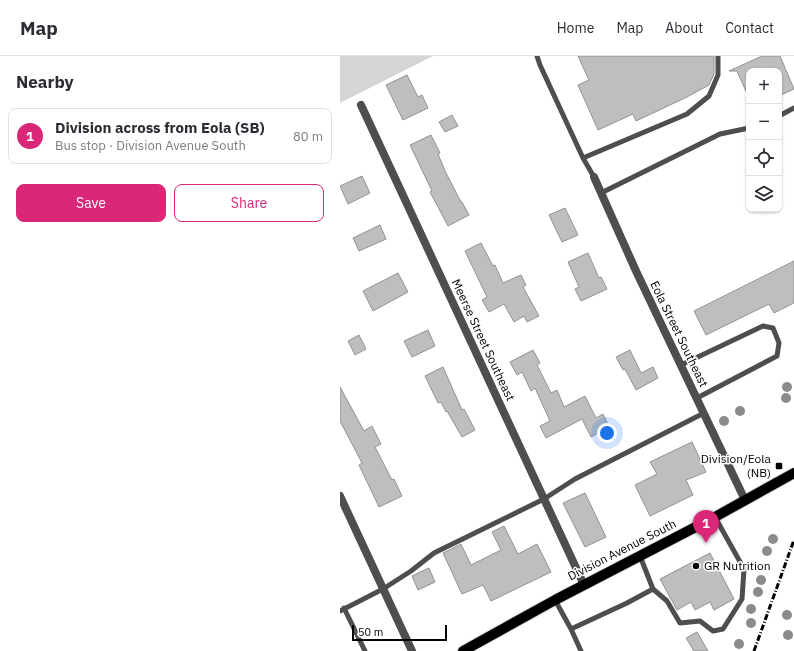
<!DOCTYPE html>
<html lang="en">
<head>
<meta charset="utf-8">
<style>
	body { margin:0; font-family:"IBM Plex Sans",sans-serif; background:#f2f2f3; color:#2b2b33 }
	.controls { position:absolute; right:12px; top:12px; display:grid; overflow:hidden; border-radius:8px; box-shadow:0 1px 3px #0004 }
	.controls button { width:36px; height:36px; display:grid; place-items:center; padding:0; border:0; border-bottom:1px solid #e1e1e2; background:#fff; color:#2b2b33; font:20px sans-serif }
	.scale { position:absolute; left:12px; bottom:10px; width:95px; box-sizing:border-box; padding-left:4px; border:2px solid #000; border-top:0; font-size:11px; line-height:14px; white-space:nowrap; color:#000; -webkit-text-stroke:3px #fff; paint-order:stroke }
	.you { position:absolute; left:267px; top:377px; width:14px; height:14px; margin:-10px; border:3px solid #fff; border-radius:50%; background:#1a73e8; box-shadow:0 0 0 6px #1a73e833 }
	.badge { display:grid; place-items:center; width:26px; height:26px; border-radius:50%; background:#db2777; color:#fff; font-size:13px; font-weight:700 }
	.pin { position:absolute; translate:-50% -33px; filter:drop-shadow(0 1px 2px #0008) }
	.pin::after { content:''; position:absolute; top:21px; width:14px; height:12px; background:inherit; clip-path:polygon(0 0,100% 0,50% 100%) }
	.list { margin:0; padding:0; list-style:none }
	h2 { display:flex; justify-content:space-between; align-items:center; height:52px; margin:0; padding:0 16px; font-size:17px }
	h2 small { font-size:13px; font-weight:400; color:#7c7c81 }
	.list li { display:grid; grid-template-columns:26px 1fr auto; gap:12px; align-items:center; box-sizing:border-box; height:56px; margin:0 8px 8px; padding:0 8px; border:1px solid #e1e1e2; border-radius:8px }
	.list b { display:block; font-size:15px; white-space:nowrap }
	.list p { margin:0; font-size:13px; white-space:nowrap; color:#7c7c81 }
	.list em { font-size:13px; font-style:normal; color:#7c7c81 }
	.actions { display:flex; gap:8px; padding:12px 16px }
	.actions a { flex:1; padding:9px 0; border:1px solid #db2777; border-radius:8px; text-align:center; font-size:14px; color:#db2777 }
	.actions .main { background:#db2777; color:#fff }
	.icon { flex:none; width:22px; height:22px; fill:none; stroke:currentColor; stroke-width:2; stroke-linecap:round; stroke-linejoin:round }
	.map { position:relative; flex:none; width:454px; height:595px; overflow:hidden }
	header { display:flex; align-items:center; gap:24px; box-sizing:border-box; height:56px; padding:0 20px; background:#fff; border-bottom:1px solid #e1e1e2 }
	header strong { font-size:19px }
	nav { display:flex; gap:22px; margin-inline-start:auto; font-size:14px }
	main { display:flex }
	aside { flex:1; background:#fff }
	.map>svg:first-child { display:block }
	.green { fill:#d5d5d5 }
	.building { fill:#bebebe; stroke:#929292 }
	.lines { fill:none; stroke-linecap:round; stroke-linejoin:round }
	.primary-casing { stroke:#dbdbdb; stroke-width:12 }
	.service { stroke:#4e4e4e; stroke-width:5 }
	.minor { stroke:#4e4e4e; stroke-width:8 }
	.primary { stroke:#000; stroke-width:10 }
	.rail { stroke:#000; stroke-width:3; stroke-dasharray:6 2 1 2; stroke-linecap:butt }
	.tree { fill:#8b8b8b }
	.poi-dot { fill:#000; stroke:#fff; stroke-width:1.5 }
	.labels { text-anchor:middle; stroke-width:3; stroke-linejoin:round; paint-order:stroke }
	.street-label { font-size:12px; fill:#000; stroke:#fff }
	.poi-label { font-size:12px; fill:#000; stroke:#fff; text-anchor:end }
</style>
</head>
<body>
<header>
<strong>Map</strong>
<nav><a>Home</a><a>Map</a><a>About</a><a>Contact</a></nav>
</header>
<main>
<aside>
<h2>Nearby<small></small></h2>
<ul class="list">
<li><span class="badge">1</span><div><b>Division across from Eola (SB)</b><p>Bus stop · Division Avenue South</p></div><em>80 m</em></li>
</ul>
<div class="actions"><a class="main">Save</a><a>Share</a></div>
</aside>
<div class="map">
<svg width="454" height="595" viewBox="0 0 454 595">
	<rect width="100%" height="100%" fill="#fff"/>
	<path class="green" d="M0,0H93L0,47Z"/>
	<path class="building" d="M238,0H374V18L369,29L347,41L296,65L293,58L258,74L238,29L249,24Z
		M422,0H440L454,33L439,40V15H409V42L397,15H389Z
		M67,19L78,41L82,39L88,52L63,64L46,29Z
		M112,59L118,70L105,76L99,66Z
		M91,79L100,97L98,98L106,117L121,146H122L129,159L108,170L90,136L92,135L70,89Z
		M22,120L30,137L8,148L0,130Z
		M225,152L238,179L222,186L209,159Z
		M40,169L46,183L19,195L13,182Z
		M141,187L153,210L155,209L163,227L181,219L186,229L183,231L199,260L187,266L184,260L174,266L164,248L149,256L142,244L147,241L125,195Z
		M248,197L259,222L261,221L267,233L241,245L235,233L239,231L228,206Z
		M454,205V247L434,257L429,248L366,279L354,255Z
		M58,217L68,236L33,255L23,235Z
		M88,274L95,290L72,301L64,285Z
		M19,279L26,293L15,299L8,285Z
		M193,294L200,307L197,309L211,337L217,334L224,351L245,340L256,362L263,358L269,371L251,381L242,363L206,382L200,370L210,365L195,332L191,335L182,316L177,319L170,306Z
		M290,294L301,317L313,311L318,322L296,334L285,313L283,314L276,301Z
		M103,311L122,354L124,353L135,374L122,381L107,355L106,356L101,346L98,347L85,320Z
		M0,331L24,375L32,370L41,388L35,391L52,424L54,423L62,440L39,451L19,409L22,407L0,365Z
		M352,386L366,416L346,424L353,439L310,460L295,429L317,418L310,406Z
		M245,437L266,481L245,491L223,447Z
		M164,470L178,498L197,488L211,516L151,545L143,529L122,538L103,497L121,488L131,509L161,494L152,476Z
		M370,497L394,543L374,554L370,546L355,554L351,546L337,554L320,523Z
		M89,512L95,526L78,534L72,520Z
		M357,576L368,595H354L346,582Z"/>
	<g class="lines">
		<g class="primary-casing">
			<path id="primary" d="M123,595L215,544L375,461L454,417"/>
		</g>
		<path class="service" d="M197,0L200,9L243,102L254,121
			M439,60L454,52
			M243,102L347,58L369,40L378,19V0
			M261,137L380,78L409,72
			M341,309L423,270L433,272L439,287L437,300L357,342
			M313,533L327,545L340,567L360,565L373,575L383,573L402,543L404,513L375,461
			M215,544L231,573L241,595
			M4,552L25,595
			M0,555L43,533L71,515L94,497L204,443L235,423L364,357
			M231,573L287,547L313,533L300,500"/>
		<path class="minor" d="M21,49L244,529
			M254,121L296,215L405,444
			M0,440L72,595"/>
		<use href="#primary" class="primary"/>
		<path class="rail" d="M414,595L454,484"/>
	</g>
	<g class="tree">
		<circle cx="447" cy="331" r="5"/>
		<circle cx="446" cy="342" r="5"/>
		<circle cx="400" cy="355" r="5"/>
		<circle cx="384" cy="365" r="5"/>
		<circle cx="433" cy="483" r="5"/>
		<circle cx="427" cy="495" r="5"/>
		<circle cx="421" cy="524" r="5"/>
		<circle cx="418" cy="536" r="5"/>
		<circle cx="411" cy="553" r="5"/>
		<circle cx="447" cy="559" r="5"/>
		<circle cx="411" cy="567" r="5"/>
		<circle cx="448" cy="579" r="5"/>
		<circle cx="399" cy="588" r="5"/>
	</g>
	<g class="poi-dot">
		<rect x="435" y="406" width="8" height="8" rx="2"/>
		<circle cx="356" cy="510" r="4"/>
	</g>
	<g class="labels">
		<g class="street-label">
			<text transform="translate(339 278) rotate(64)" y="4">Eola Street Southeast</text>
			<text transform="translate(143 284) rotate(65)" y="4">Meerse Street Southeast</text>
			<text transform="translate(282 494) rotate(-27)" y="4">Division Avenue South</text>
		</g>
		<g class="poi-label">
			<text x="431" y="407">Division/Eola<tspan x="431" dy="14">(NB)</tspan></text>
			<text x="364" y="514" text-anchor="start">GR Nutrition</text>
		</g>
	</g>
</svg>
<div class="controls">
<button>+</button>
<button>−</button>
<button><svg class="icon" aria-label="locate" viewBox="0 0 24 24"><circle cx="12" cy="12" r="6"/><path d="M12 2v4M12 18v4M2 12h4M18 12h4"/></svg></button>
<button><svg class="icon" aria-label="layers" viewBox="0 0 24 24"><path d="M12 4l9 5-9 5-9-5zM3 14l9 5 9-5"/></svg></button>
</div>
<div class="scale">50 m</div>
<div class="you"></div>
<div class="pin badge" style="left:366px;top:487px">1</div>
</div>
</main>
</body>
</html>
